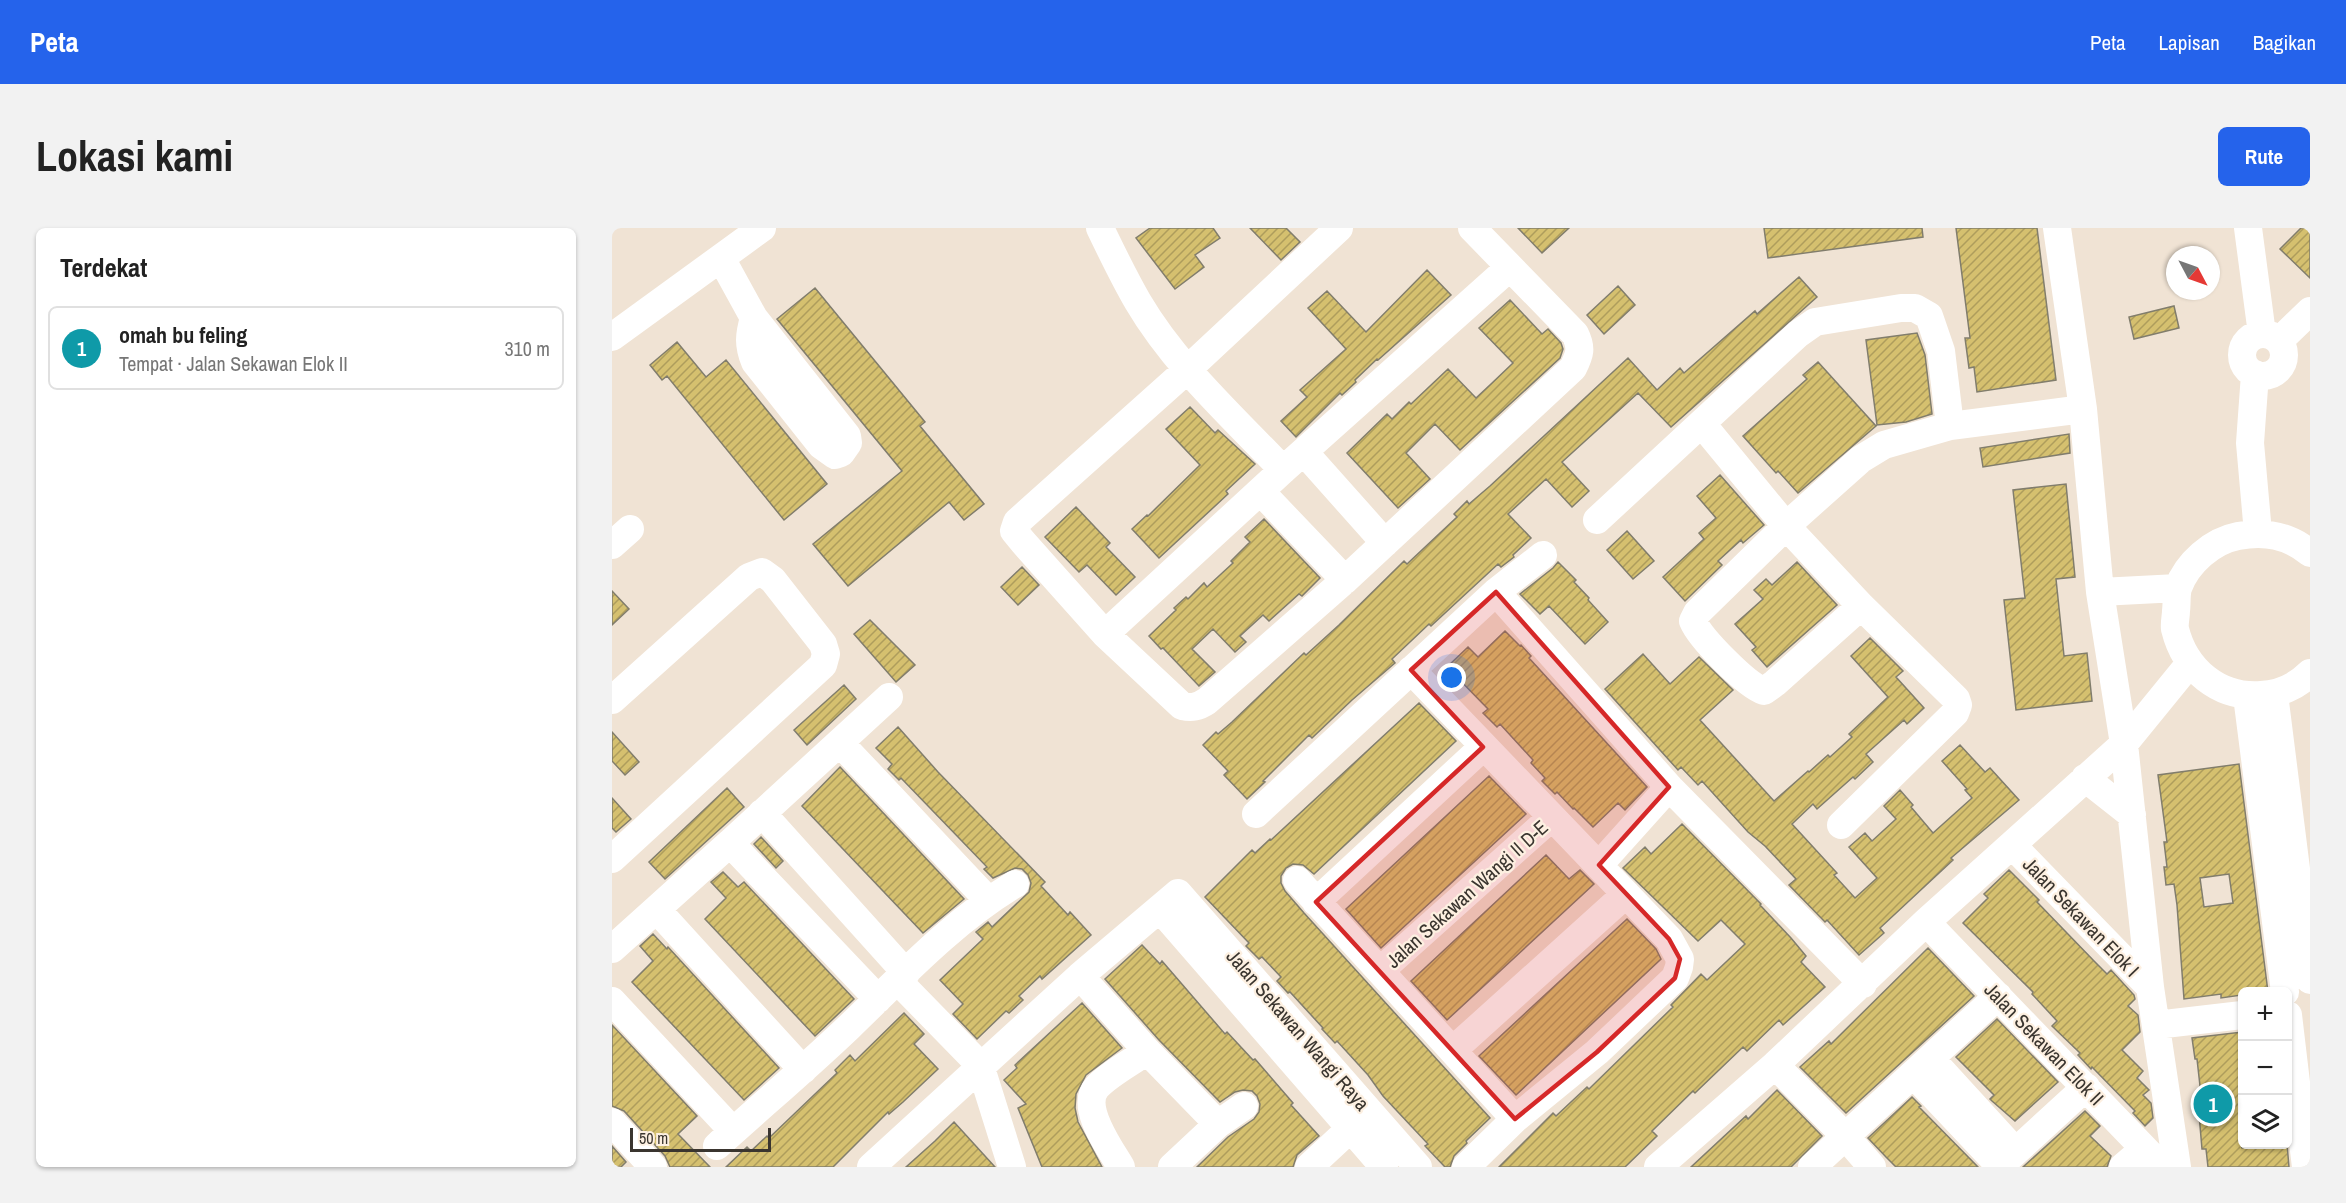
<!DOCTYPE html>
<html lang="id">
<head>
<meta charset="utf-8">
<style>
	body { margin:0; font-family:"Archivo Narrow",sans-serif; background:#f2f2f2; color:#222 }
	.controls { position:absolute; right:18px; bottom:18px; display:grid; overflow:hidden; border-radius:9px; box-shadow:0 2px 4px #0004 }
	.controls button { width:54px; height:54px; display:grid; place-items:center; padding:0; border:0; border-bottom:2px solid #e0e0e0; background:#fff; color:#222; font:30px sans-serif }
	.compass { position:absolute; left:1554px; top:18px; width:54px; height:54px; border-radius:50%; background:#fff; box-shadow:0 2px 4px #0004; rotate:131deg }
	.scale { position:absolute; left:18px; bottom:15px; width:141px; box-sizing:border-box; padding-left:6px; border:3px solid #3a352f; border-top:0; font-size:16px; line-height:21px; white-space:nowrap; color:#3a352f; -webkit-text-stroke:4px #fdf0e1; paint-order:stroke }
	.you { position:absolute; left:840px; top:450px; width:21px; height:21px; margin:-15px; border:4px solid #fff; border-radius:50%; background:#1a73e8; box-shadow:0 0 0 9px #1a73e833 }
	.badge { display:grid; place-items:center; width:39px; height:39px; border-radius:50%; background:#2563eb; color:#fff; font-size:20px; font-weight:700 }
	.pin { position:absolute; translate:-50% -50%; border:3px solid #fff; box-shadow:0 2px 6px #0006 }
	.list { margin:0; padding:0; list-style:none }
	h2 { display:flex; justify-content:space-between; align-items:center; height:78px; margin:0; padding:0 24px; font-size:26px }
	h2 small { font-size:20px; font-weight:400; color:#767676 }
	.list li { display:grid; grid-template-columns:39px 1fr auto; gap:18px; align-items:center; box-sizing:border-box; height:84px; margin:0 12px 12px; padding:0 12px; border:2px solid #e0e0e0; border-radius:9px }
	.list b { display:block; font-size:22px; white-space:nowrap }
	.list p { margin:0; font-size:20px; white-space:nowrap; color:#767676 }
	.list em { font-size:20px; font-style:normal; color:#767676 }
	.icon { flex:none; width:33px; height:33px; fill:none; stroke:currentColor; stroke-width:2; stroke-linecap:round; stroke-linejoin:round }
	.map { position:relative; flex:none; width:1698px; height:939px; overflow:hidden; border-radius:9px }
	header { display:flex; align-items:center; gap:36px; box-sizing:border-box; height:84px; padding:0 30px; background:#2563eb; color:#fff }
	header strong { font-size:28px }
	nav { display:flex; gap:33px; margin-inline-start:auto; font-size:21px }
	.intro { display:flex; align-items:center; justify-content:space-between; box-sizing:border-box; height:144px; padding:0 36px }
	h1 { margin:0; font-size:42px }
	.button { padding:15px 27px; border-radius:9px; background:#2563eb; color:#fff; font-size:21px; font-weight:700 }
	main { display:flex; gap:36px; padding:0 36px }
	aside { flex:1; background:#fff; border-radius:9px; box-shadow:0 2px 4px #0004 }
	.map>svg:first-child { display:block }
	.building { fill:url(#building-hatch); stroke:#817d6c; stroke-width:1.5; fill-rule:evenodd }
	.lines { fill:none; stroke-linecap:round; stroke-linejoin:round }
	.minor { stroke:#fff; stroke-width:28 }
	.marked { fill:#d62828; fill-opacity:0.2; stroke:#d62828; stroke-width:4.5; stroke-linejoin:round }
	.labels { text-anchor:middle; stroke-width:4.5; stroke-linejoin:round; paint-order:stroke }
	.street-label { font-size:20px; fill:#3a352f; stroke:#fdf0e1 }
</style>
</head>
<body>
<header>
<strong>Peta</strong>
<nav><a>Peta</a><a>Lapisan</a><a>Bagikan</a></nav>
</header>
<div class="intro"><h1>Lokasi kami</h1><a class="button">Rute</a></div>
<main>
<aside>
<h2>Terdekat<small></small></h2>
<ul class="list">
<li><span class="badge" style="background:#0f9aa8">1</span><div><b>omah bu feling</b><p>Tempat · Jalan Sekawan Elok II</p></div><em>310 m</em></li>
</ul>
</aside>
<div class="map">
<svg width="1698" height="939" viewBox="0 0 1698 939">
	<defs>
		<pattern id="building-hatch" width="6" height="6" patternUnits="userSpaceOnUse" patternTransform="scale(1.5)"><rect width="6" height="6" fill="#d5c06f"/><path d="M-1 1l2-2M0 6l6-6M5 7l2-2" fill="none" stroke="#ae9d5c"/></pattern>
	</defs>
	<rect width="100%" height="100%" fill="#f0e3d4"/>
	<path class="building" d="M538,0H601L608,10L583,27L592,39L563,61L524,10Z
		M638,0H674L688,14L669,32Z
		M906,0H957L930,25Z
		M1152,0H1310L1311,9L1156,30Z
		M1344,0H1425L1444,152L1365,164L1362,139L1357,140L1353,110H1358Z
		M1689,0H1698V50L1668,21Z
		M815,42L839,67L766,132L765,131L743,152L744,154L730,167L728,165L684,209L669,193L695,169L688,162L734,121L696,80L715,63L754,104Z
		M1187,49L1205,69L1059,199L1026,165L950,234L977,263L960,279L934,251L896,286L919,310L901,327L902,329L889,339L886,336L819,398L817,396L780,431L783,435L740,472L700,510L697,507L651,553L653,554L635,571L612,547L616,543L591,517L604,504L606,506L620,494L692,425L694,427L727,397L792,333L795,336L845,289L842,286L855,273L857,276L878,258L1016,130L1045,162L1068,140L1072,145L1143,83L1145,86Z
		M1006,58L1023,77L992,106L975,87Z
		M203,60L313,194L308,198L372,276L352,292L337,274L236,358L201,316L290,243L165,91Z
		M898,72L930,106L936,101L949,115L951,121L948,130L848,222L823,196L794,225L818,251L786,280L735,225L775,186L780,191L797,174L799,176L836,141L864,170L879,156L901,135L867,100Z
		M1562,78L1567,100L1522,111L1517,89Z
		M1305,105L1313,127L1320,186L1294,194L1265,197L1254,112Z
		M65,114L94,149L114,132L215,256L172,292L55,148L50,152L38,137Z
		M1206,134L1264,198L1186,265L1166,243L1164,245L1131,208L1195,151L1191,147Z
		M578,179L603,205L606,202L643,236L614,263L616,266L547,330L520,301L535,287L536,288L588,237L554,201Z
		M1457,206L1458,225L1371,239L1368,220Z
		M1108,247L1152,297L1131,315L1129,312L1106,333L1110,337L1073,373L1051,349L1092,311L1087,305L1104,290L1085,268Z
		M1454,256L1463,349L1444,351L1452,428L1475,425L1480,473L1404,482L1392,372L1413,370L1401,262Z
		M464,279L498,315L494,319L523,349L504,367L475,337L467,344L433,309Z
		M652,291L708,350L690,368L687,366L657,393L651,387L628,408L634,414L623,424L601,401L580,421L603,444L587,458L551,420L549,421L537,408L564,382L562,380L574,369L576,371L592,355L595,359L621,335L619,333L638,314L633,309Z
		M1015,303L1042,333L1021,351L995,322Z
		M946,334L964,352L962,354L977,370L976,372L996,394L973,416L937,378L928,386L908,366L941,340Z
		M1185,334L1225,377L1155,439L1140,422L1144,419L1123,396L1151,371L1142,362L1154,351L1160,357Z
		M410,339L427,357L406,377L389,359Z
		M0,363L17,381L0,397Z
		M258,392L303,437L284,454L242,406Z
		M893,403L908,418L909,417L919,428L917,430L1035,559L1013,582L1006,575L981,599L962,580L961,581L945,564L943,566L930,553L933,550L919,535L921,532L888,496L885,499L871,485L876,481L835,439L856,419L866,429Z
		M1258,410L1291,443L1284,449L1312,480L1295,496L1292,492L1254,526L1261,534L1243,551L1241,549L1205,581L1201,576L1180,596L1225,645L1222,647L1243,670L1265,650L1237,619L1253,605L1260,613L1284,591L1272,578L1288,562L1301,577L1299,579L1321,605L1360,570L1353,562L1355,561L1330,533L1348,517L1373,544L1378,540L1407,572L1339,630L1341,632L1268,700L1272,705L1247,727L1215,692L1213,694L1177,657L1184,651L1153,618L1136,604L1090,553L1086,557L1069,539L1066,542L993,461L1031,426L1058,456L1087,429L1121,462L1088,492L1162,573L1196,543L1197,544L1216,527L1218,529L1240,509L1237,506L1276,469L1239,428Z
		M232,457L244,471L195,517L182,502Z
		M807,475L844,513L702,646L691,637L681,636L674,640L669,648V655L673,663L692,685L878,890L854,913L855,915L842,928L838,939H833L813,918L816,916L771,868L756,847L725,813L723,815L710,801L711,800L678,764L676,765L665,753L669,749L650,729L647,731L634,718L637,715L593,669L640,622L643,625L658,611L659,612Z
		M286,499L326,544L433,654L429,658L456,687L458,684L479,707L430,751L428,748L407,768L411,772L397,785L394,783L365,811L341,786L351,776L328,752L371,711L364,704L376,694L380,699L417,664L419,655L416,647L410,641L403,640L381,650L372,641L375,639L347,610L289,550L287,552L276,541L280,536L264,520Z
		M0,504L27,534L13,547L0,533Z
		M1627,536L1656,764H1629L1630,767L1609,770V766L1572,771L1565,677L1562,656L1554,657L1552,639H1555L1552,614H1555L1546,547ZM1617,646L1621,675L1592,679L1588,650Z
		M228,539L352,671L311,705L190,578Z
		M877,548L914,586L769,720L734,681Z
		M115,560L132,579L53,651L37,634Z
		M0,570L19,591L4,604L0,600Z
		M1070,596L1149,676L1148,677L1179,710L1194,728L1189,734L1213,759L1171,797L1167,792L1135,823L1131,819L1083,865L1081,863L1040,903L1045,908L1013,939H887L941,885L944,888L975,859L977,861L1061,779L1059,777L1089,746L1095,752L1133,716L1109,692L1086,713L1011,640L1033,619L1039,626Z
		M149,609L171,633L164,640L142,616Z
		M934,627L957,651L968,642L982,656L835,792L799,753Z
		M1397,642L1427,672L1425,674L1483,734L1495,746L1499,742L1522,767L1523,771L1516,778L1526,787L1528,804L1510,822L1531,843L1525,850L1537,862L1531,867L1539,875L1541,890L1533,898L1521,885L1523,883L1480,839L1479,841L1466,827L1468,825L1440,798L1445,793L1420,766L1421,764L1351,695L1376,670L1372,666Z
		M111,644L126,659L132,654L242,771L203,808L93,691L114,670L99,654Z
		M1015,691L1044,721L1049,731L904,867L867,828Z
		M41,706L55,721L56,719L167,840L132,872L20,754L41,733L28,718Z
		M530,717L548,736L550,733L613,806L615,804L641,832L643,831L681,875L679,877L707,908L685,927L681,939H585L616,909L642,891L647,884L648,876L645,868L640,863L631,862L623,864L608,874L547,812L493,751Z
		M1316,720L1362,768L1234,885L1188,839L1217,813L1219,816Z
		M470,775L510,820L474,847L464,866L463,880L466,894L490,939H430L406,880L414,876L392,852L405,840L403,837Z
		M292,785L312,806L302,816L326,841L291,874L277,886L276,884L221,939H114L135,919L139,923L155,908L157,910L225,845L223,842L238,827L243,833Z
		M1385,791L1446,854L1403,893L1380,873L1378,871L1382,867L1344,829Z
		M0,797L85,888L66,906L98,939H58L53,928L12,883L0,878Z
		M1630,804V920L1675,916L1677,939H1596L1594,921H1590L1587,886L1591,885L1585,831H1583L1580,810Z
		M1165,862L1210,908L1179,939H1079L1134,888L1136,891Z
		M1300,869L1309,878L1307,879L1366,939H1284L1274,929L1256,910Z
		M1473,883L1488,898L1478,908L1499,928L1495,939H1411Z
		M342,894L383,939H294L323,913Z
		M0,918L14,934L9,939H0Z"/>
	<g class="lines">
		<path class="minor" d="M488,0C500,25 512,50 526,74C563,137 621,189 671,242
			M727,0L576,141L405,294L402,303L411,314L493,406L570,478C580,480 586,479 595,473L733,352L961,140C968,126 970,120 963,106L860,0
			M1445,0L1471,181L1488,364L1512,516L1538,759L1565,939
			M1636,0L1650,106
			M109,30L142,90L235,208L236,215L229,225L223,227L209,217L143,134C136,117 137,107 142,90
			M1630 127a21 21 0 1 1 42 0a21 21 0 1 1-42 0Z
			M0,109L150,0
			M1667,113L1698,83
			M1643,146L1638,215L1646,305
			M1090,196L1174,298L1249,378L1344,471L1346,477L1343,485L1229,597
			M692,224L773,315
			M649,264L733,352
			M985,292L1186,106L1203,94L1289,80H1303L1317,88L1329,123L1338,198
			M0,317L18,301
			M1698,325C1676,307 1653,303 1626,308C1600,313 1575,335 1566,360C1564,367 1565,376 1564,383C1564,388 1562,396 1563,401C1573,442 1607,470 1649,467C1667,466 1685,458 1698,445
			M884,364L1057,559L1251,756
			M1488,364L1566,360
			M1249,378L1163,455L1152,463C1134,457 1088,410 1081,393L1085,385L1174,298L1249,231L1272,217L1338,198L1471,181
			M493,406L671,242L898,39
			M799,442L1057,711L1068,731L1067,739L1063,750L985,824L903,891L854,939
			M1662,466L1698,752
			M1635,468L1673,764
			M0,472L137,349L150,344L161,352L211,416L214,426L211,437L0,631
			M228,515L376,672
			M1473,550L1520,587
			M150,585L294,745
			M644,586L884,364L931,327
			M1401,618L1538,759
			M987,637L1057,559
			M685,652L903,891
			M704,674L871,519
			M45,682L191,842
			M549,682L772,939
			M1314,694L1550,939
			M0,721L118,615
			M769,742L940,589
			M468,748L535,823L606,896
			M286,753L368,837L400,939
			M266,771L118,615L277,469
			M0,773L121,903
			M1676,787L1694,939
			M1544,797L1630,787
			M841,822L1014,666
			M1319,831L1403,923
			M1163,837L1234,909L1260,939
			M1302,847L1388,938
			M0,894L41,939
			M105,918C149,878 194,840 237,799C289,749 341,693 403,656
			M1390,936L1474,859
			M259,939L468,748L566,665L806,939
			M509,939C498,920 467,879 485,859C497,846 520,834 535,823
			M560,939L606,896L632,878
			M697,939L739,900
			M1046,939L1163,837L1314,694L1512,516L1578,435
			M1200,939L1386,768
			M1511,939L1532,921"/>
	</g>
	<path class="marked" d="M884,364L1057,559L987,637L1057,711L1068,731L1063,750L985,824L903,891L704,674L871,519L799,442Z"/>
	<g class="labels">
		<g class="street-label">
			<text transform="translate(855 666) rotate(-42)" y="7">Jalan Sekawan Wangi II D-E</text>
			<text transform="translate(1469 689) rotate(46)" y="7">Jalan Sekawan Elok I</text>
			<text transform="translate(686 802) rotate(49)" y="7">Jalan Sekawan Wangi Raya</text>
			<text transform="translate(1432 816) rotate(46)" y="7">Jalan Sekawan Elok II</text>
		</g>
	</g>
</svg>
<div class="controls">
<button>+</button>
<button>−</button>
<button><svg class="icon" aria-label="layers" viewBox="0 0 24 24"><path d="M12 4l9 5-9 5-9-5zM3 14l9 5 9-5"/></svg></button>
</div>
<svg class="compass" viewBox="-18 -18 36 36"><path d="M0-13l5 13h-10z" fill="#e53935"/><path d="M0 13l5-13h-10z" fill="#767676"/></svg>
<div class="scale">50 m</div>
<div class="you"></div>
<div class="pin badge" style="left:1601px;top:876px;background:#0f9aa8">1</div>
</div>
</main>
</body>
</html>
